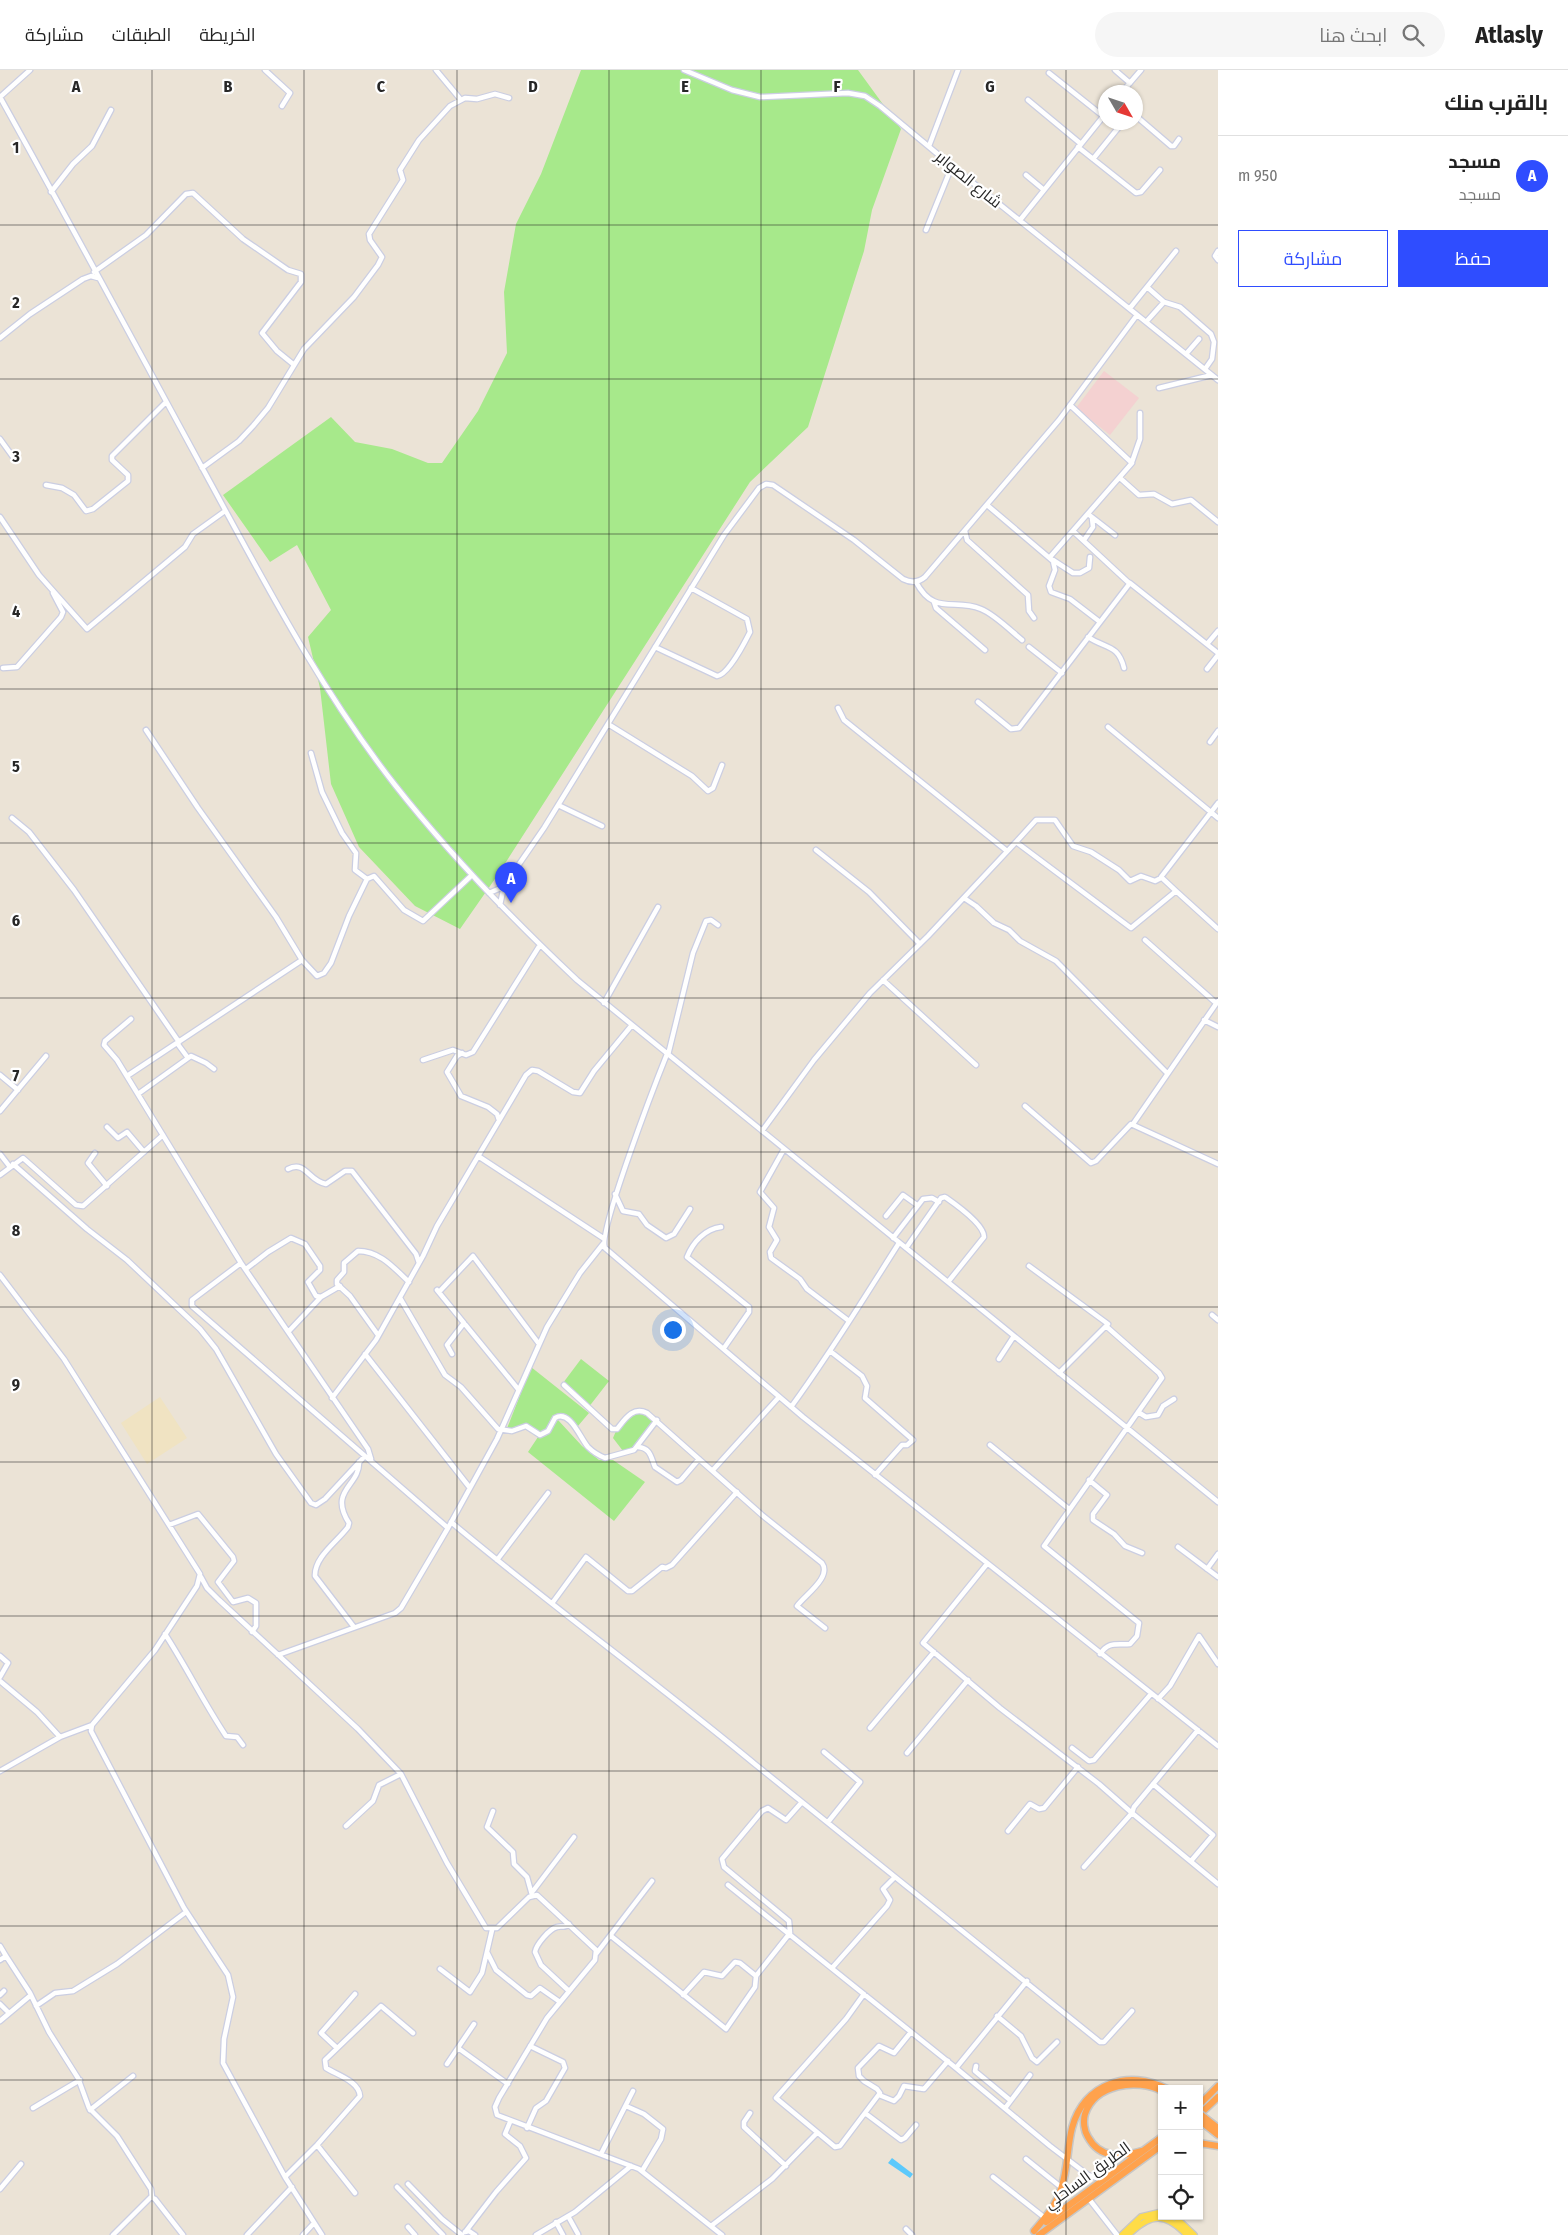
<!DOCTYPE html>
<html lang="ar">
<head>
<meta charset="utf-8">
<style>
	body { margin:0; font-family:"Fira Sans Condensed",Cairo,sans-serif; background:#f6f6f6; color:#222; direction:rtl }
	.controls { position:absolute; right:15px; bottom:15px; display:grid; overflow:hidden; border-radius:0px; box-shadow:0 1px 4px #0004 }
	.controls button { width:45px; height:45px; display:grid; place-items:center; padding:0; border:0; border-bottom:1px solid #e0e0e0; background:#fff; color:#222; font:25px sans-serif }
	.compass { position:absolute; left:1098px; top:15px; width:45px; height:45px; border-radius:50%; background:#fff; box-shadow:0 1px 4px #0004; rotate:129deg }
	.you { position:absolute; left:672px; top:1259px; width:18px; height:18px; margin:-12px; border:4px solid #fff; border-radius:50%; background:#1a73e8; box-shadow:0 0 0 8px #1a73e833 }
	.badge { display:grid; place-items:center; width:32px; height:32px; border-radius:50%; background:#2f4dff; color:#fff; font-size:16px; font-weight:700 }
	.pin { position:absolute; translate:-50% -41px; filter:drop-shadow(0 1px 2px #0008) }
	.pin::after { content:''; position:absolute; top:26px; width:18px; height:15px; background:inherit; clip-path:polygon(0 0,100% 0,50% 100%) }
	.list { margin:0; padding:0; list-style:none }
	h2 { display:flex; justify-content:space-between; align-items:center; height:65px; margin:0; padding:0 20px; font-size:21px }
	h2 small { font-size:16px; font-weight:400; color:#767676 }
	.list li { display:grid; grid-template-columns:32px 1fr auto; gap:15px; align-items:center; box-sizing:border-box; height:80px; padding:0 20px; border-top:1px solid #e0e0e0 }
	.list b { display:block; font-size:19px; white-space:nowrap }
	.list p { margin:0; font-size:16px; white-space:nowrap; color:#767676 }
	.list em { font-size:16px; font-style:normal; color:#767676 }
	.actions { display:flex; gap:10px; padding:15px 20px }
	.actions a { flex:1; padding:11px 0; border:1px solid #2f4dff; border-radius:0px; text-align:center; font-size:18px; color:#2f4dff }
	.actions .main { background:#2f4dff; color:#fff }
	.icon { flex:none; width:28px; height:28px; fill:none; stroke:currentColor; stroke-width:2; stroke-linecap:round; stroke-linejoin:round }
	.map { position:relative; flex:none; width:1218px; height:2165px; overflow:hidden; direction:ltr }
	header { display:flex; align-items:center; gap:30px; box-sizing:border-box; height:70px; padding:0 25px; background:#fff; border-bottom:1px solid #e0e0e0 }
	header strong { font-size:24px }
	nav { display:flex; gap:28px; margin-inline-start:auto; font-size:18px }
	.search { width:350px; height:45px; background:#f6f6f6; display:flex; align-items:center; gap:12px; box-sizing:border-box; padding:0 18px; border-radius:28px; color:#767676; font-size:19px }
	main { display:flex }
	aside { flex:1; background:#fff }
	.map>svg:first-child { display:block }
	.education { fill:#f0e3c2 }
	.medical { fill:#f4d1d1 }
	.green { fill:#a7e98b }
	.water { fill:#5cc9fb }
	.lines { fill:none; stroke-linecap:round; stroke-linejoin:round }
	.minor-casing { stroke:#cbcee2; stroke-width:7 }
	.major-casing { stroke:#c7c7c7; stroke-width:8 }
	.highway-casing { stroke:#c7c7c7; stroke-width:9 }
	.minor { stroke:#fff; stroke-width:4.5 }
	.major { stroke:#ffdc47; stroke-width:5.5 }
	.highway { stroke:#ffa24d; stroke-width:6 }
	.highway-bridge-casing { stroke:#c7c7c7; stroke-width:9; stroke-linecap:butt }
	.highway-bridge { stroke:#ffa24d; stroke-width:6 }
	.grid { fill:none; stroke:#272727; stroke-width:1; stroke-opacity:0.55 }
	.labels { text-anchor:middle; stroke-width:4.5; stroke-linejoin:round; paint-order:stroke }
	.street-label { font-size:16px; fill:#272727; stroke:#fff }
	.grid-label { font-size:16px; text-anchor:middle; font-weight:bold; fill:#272727; stroke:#fff; stroke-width:4.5; stroke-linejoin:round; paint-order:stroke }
</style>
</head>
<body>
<header>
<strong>Atlasly</strong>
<div class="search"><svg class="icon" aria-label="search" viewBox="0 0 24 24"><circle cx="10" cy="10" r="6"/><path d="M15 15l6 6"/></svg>ابحث هنا</div>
<nav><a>الخريطة</a><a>الطبقات</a><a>مشاركة</a></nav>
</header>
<main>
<aside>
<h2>بالقرب منك<small></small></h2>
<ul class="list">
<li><span class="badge">A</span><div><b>مسجد</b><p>مسجد</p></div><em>950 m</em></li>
</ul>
<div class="actions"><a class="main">حفظ</a><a>مشاركة</a></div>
</aside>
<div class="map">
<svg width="1218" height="2165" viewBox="0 0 1218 2165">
	<rect width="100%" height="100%" fill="#ebe3d6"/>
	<path class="education" d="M160,1327L187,1368L147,1394L121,1353Z"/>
	<path class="medical" d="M1104,301L1139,328L1110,365L1076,338Z"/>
	<path class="green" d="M581,0H858L901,59L872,140L864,181L808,357L750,412L497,806L460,859L415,836L359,777L331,714L320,618L308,567L331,540L297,475L270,492L223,425L331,347L355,372L392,379L428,393H442L478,341L507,283L504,222L516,154L541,104Z
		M581,1289L609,1311L588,1338L563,1313Z
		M531,1297L589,1343L578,1356L563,1344L553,1345L545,1361L540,1363L527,1354L506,1361Z
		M635,1342L645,1343L653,1351L635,1377L623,1381L613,1368L616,1361Z
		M558,1350L582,1376L599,1390H613L645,1412L614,1451L528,1382L538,1367L546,1366Z"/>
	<path class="water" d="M892,2088L913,2104L910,2108L888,2093Z"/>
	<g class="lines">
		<g class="minor-casing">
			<path id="minor" d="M265,0L290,23L282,36
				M436,0L461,30
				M684,0L732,20L760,27L848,23L865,26L880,36L952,96L1218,310
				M1115,0L1130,13
				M1049,3L1103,46
				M1122,22L1141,0
				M0,27C69,151 136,276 204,401C263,509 319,618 395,715C450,785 512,849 577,910L1218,1432
				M0,27L30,0
				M1028,30L1081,74
				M1136,46L1171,76H1174L1179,69
				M929,76L958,0
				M1078,77L1136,123L1141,122L1160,100
				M1093,89L1123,52
				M1026,105L1044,120
				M51,122L73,94L92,76L111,40
				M1020,150L1106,43
				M926,160L952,96
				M1218,181L1215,186L1218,190
				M94,202L146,165L186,124L193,123L243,169L288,200L301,204V212L262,263L277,281L293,294
				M1147,217L1164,232L1180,237L1211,264L1214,272L1212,289L1205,299
				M1130,238L1176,181
				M1146,252L1164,232
				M0,268L30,244L83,209L91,206L98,208
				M1186,284L1199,269
				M1159,318L1212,305
				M0,369L13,387
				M1132,392L1140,369V343
				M202,398L239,371L253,356L268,338L304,279L354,227L378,195L382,187L370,170L369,164L403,110L400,100L419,70L450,36L465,28L477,29L495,24L509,28
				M1120,408L1139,425L1154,424L1172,434L1191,430L1218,452
				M46,415L62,418L74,425L86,441L93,439L128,411V405L112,390V386L165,333
				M987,435L1053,491L1055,500L1049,516L1051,522L1070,529L1100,552
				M1088,444L1115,465
				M0,447L39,505L87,559L185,477L193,464L225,441
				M965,461L967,470L1028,525L1029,541L1034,548
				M1073,461L1129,513
				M1084,470L1093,457L1092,448
				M1050,487L1132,393L1070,335
				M1053,490L1073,503H1080L1089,498L1090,487
				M916,512C934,546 954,528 981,539C994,544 1011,561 1022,570
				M934,532L936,538L985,580
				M1088,567C1106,579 1118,574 1124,598
				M1207,574L1218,561
				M655,577L717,606C728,605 745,572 750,562L747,549L691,518
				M1029,577L1062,603
				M3,598L17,597L61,547L63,542L53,523
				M1207,599L1218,585
				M978,632L1011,659L1019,658L1130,513L1218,583
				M838,638L844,650L1007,781
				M608,654L692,706L708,721L713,718L722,695
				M1108,657L1218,748
				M146,660L198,738L276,847L302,890
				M1210,672L1218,661
				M558,735L602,756
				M12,748L29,762L74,820L179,972
				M1016,772L1036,750H1055L1073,776L1091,782L1119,800L1130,811L1141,806L1155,811L1161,808
				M816,780L869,822L920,874
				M367,809L374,806L404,840L423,851L472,805
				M1176,821L1218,859
				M489,823L503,817
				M964,828L976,836L994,853L1009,860L1020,871L1056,891L1167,1003
				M500,835L504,816L544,758L724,465L759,418L766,414L773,415L854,470L903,509C911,513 918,513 925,507L1059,350L1137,245
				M1145,870L1216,933
				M883,910L976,995
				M604,933L658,837
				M131,949L105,971L104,975L117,990L241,1193L368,1379L371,1389
				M1204,950L1218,957
				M177,973L188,988
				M462,983L457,986L447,1002L461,1026L488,1037L497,1044L499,1050
				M667,984C657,1009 597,1164 605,1178L803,1347L1218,1676
				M668,985L693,883L706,851L711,850L718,855
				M423,990L453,980L466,985L473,982L540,875
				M0,1005L18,1020
				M127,1006L302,890L317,906L324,903L331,893L349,846L367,809L355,800L356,783L342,763L322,722L311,683
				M138,1024L191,986L206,993L214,999
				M1025,1036L1091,1093L1096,1091L1131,1054L1218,1094
				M0,1041L46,986
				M1133,1054L1218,931
				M107,1057L118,1068L127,1062L144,1082
				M762,1061L814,990L870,923L928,866L1016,772L1131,858L1176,821L1161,807L1218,733
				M784,1079L760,1122L774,1138L769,1157L777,1170L770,1182L771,1188L800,1209L807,1219L849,1251
				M95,1083L88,1093L107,1116
				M0,1084L10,1097
				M478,1086L603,1168
				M13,1094L87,1159L127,1190L200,1259L216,1279L276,1384L311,1433L316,1435L325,1429L364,1387
				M288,1099C306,1090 308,1111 326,1114L345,1101H352L416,1184L419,1193
				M0,1105L23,1088L76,1135L83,1136L163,1065
				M615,1124L623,1141L639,1144L647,1155L666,1168L674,1164L690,1139
				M886,1146L903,1125L917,1135
				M721,1157C705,1159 693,1172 687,1187L749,1237V1242L724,1278
				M893,1168L923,1129L932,1128L939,1132
				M906,1178L941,1128L945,1127C955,1134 984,1154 984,1167L948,1212
				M241,1193L192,1230V1236L448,1458
				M1029,1196L1108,1254L1059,1303
				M246,1199L268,1182L291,1168L305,1174L320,1196V1200L308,1212L316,1226L321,1227L340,1216
				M0,1205L64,1289L200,1504L197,1516L155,1580L92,1655L91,1661L184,1838L228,1905L233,1927L224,1969L223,1993L285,2107L322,2165
				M437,1220L518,1319
				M439,1222L473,1186L539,1274
				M400,1228L445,1305L461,1317L498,1359L512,1361L526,1356L540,1365L548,1361L555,1348C570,1339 580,1368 588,1377C592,1381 600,1386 605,1388L634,1380L657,1350
				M1212,1245L1218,1250
				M289,1261L321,1227
				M378,1265L350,1226L337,1214V1210L344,1202V1193L358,1181C380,1181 394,1198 409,1212
				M830,1281L862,1306L867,1316L865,1328L913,1370L907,1375H902L875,1405
				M365,1284L470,1418
				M452,1284L447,1275L464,1253
				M999,1289L1014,1266
				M564,1315L612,1359H617C625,1349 633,1336 647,1343L762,1445L822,1493C832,1507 805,1525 797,1536L825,1558
				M332,1328L376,1270L423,1186L437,1156L526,1005L532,1000L538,1001L573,1022L580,1023L594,1001L632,955
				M791,1337C830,1284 864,1228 899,1173
				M1138,1342L1146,1347L1158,1345L1163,1336L1174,1329
				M990,1375L1069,1439
				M638,1377C651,1378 651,1388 655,1397L677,1412L681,1410L699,1389
				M713,1400L779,1327
				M1089,1410L1107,1425L1093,1444V1450L1114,1464L1125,1476L1142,1483
				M451,1452C551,1536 656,1612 756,1695L1100,1972H1104L1132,1941
				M169,1455L198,1444L233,1487L234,1491L218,1512L233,1532L248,1528L256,1533V1556L252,1562
				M1178,1477L1218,1507
				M497,1490L548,1423
				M987,1494L923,1573L1000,1638L1099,1714L1132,1743L1084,1797
				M1207,1499L1218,1484
				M201,1507L207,1518L219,1530L358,1659L401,1704L447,1793L486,1858H497L529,1827L537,1825L596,1880L595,1890L547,1948L499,2028L495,2037L497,2045L639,2099L722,2165
				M553,1532L586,1487L628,1521H632L662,1497L666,1498L672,1495L737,1422
				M354,1557L315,1506C314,1487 338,1471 348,1457L349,1453C328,1420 360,1416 359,1392
				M165,1564C187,1598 204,1633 226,1666L237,1667L243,1675
				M1100,1584C1109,1571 1116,1575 1130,1574L1137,1566L1139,1553L1044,1476L1162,1308L1159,1303L1107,1257
				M278,1585L395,1543L401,1538L448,1458L497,1369L547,1257L580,1203L603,1174
				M0,1586L8,1593L0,1607
				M0,1611L37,1642L60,1667
				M1158,1629L1170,1616L1199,1566L1218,1594
				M870,1658L934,1582
				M1198,1660L1134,1737L1132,1743L1218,1814
				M1072,1678L1089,1691L1094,1690L1151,1624
				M824,1682L860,1712L828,1752
				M907,1683L968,1610
				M0,1701L60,1667L92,1655
				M1153,1714L1213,1765L1191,1791
				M493,1741L487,1757L513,1782L514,1794L527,1807L532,1825
				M346,1756L373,1731L379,1715L401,1704
				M1008,1761L1030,1734L1039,1739L1044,1738L1078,1697
				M728,1815L956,1998
				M533,1821L574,1767
				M569,1854C564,1859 563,1855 557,1857C549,1859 536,1875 535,1882L541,1895L569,1921
				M611,1866L726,1959L755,1917L756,1906L790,1863L789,1851L724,1797L722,1789L762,1741L768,1738L786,1750L802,1732
				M0,1876L6,1886
				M487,1882L496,1900L527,1925L531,1926L540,1918L560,1932
				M596,1884L652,1811
				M0,1890L6,1886L30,1923L49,1962L78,2008L89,2038L117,2066L151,2119L152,2127
				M832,1898L887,1836L890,1830L883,1819L895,1807
				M440,1899L470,1922L482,1903L492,1860
				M1027,1911L956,1998L1050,2076L1088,2105L1103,2110
				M864,1924L846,1949L776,2028L835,2077L840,2076L880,2023L877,2019L864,2011L859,2006L858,1998L879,1976L894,1983L911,1962
				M0,1925L4,1921
				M683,1925L704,1902L722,1906L735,1892L740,1893L756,1906
				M0,1934L7,1941
				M36,1936L55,1923L73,1921L117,1894L186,1842
				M997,1946L1021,1966L1032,1988L1037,1992L1057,1972
				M0,1951L31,1925
				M337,1978L321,1963L355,1924
				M458,1978L508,2014
				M447,1994L474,1954
				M976,1996L975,2001L1010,2030
				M879,2025L894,2031L899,2026L904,2016L924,2019L948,1991
				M626,2036L644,2044L663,2059L661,2069L642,2101
				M1006,2037L1030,2005
				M33,2038L80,2010
				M90,2040L133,2006
				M750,2043L744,2052V2057L786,2096
				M865,2043L901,2070L905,2068L916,2055
				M527,2058L536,2038L546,2031L565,1998L563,1992L530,1976
				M317,2075L355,2123
				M601,2084L633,2021
				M1026,2089L1062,2118
				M285,2107L317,2075L360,2026C359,2011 337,2005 326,1998L325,1990L381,1936L413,1963
				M993,2107L1045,2148
				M408,2114L442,2149L462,2165
				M397,2117L443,2165
				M0,2119L21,2094
				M1089,2129L1117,2165
				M568,2146L578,2164
				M556,2152L563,2165
				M711,2156L772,2109L817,2063
				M408,2157L415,2165
				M906,2159L912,2165
				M466,2161L496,2122L526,2088L520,2076L505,2064L510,2052
				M465,2162L469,2161L475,2165
				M113,2165L151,2127L155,2129L183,2165
				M247,2165L292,2117
				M303,2165L314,2153
				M536,2165L575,2142L631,2096"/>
		</g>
		<g class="major-casing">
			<path id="major" d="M1174,2146L1194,2165
				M1122,2165L1141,2147L1162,2142
				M1128,2165C1151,2143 1165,2142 1187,2165"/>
		</g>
		<g class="highway-casing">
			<path id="highway" d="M1199,2035L1218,2016
				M1199,2045L1218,2027
				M1204,2047L1218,2058
				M1199,2050L1218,2065
				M1199,2073L1218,2076
				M1142,2081C1121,2087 1100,2089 1088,2067C1084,2061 1083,2051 1085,2044C1095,2014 1137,2008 1162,2021
				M1046,2152L1162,2067
				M1034,2161C1046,2147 1056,2135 1061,2119C1068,2099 1067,2078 1072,2058C1084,2013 1129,1999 1167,2019
				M1039,2165L1162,2075"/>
		</g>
		<use href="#minor" class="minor"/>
		<use href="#major" class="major"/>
		<use href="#highway" class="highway"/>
		<g class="highway-bridge-casing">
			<path id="highway-bridge" d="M1199,2043L1204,2047"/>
		</g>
		<use href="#highway-bridge" class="highway-bridge"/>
	</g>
	<path class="grid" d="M152,0V2165M304,0V2165M457,0V2165M609,0V2165M761,0V2165M914,0V2165M1066,0V2165M0,155H1218M0,309H1218M0,464H1218M0,619H1218M0,773H1218M0,928H1218M0,1082H1218M0,1237H1218M0,1392H1218M0,1546H1218M0,1701H1218M0,1856H1218M0,2010H1218"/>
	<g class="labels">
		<g class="street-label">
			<text transform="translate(969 109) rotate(39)" y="6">شارع الصوابر</text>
			<text transform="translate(1087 2105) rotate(-36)" y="6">الطريق الساحلي</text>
		</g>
	</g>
	<g class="grid-label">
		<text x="76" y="22">A</text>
		<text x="228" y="22">B</text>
		<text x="381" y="22">C</text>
		<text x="533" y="22">D</text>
		<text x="685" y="22">E</text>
		<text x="837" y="22">F</text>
		<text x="990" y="22">G</text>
		<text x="16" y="83">1</text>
		<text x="16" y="238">2</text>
		<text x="16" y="392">3</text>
		<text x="16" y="547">4</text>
		<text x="16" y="702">5</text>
		<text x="16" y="856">6</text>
		<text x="16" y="1011">7</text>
		<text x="16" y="1166">8</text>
		<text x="16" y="1320">9</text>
	</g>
</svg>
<div class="controls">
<button>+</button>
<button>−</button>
<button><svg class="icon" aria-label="locate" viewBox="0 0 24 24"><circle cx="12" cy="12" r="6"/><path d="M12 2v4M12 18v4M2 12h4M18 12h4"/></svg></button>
</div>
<svg class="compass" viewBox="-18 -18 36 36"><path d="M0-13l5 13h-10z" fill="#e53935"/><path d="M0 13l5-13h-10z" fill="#767676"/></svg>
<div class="you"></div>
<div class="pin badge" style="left:511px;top:833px">A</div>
</div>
</main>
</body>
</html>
